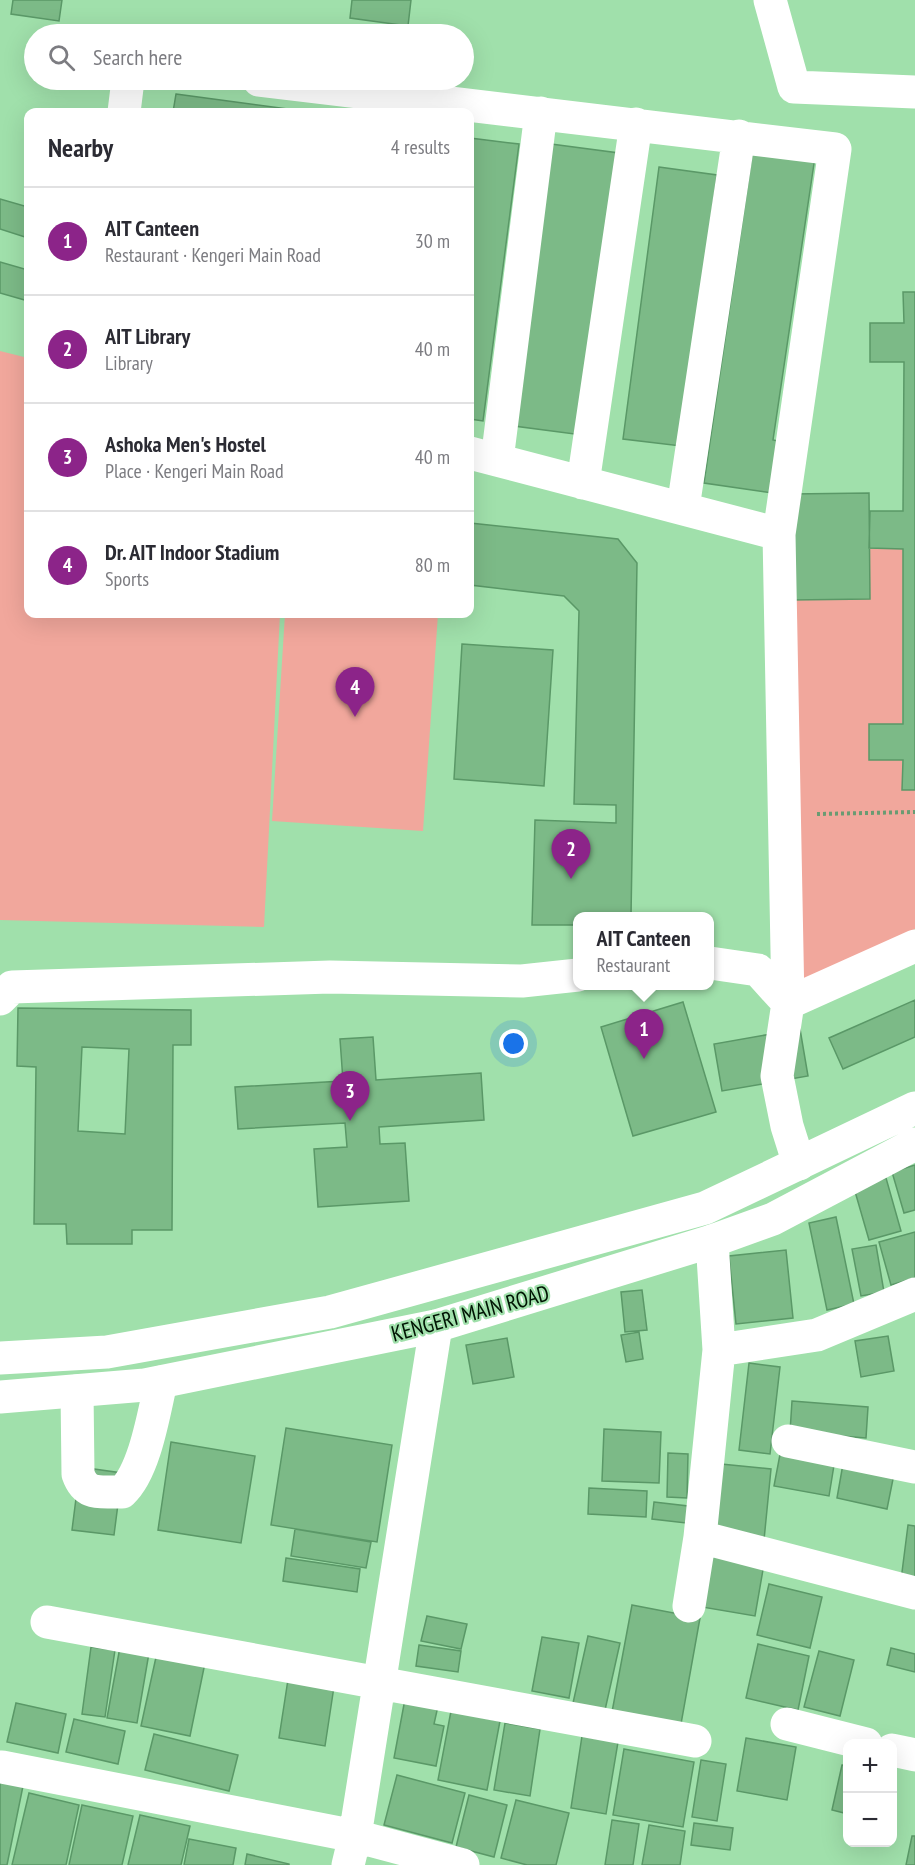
<!DOCTYPE html>
<html lang="en">
<head>
<meta charset="utf-8">
<style>
	body { margin:0; font-family:"PT Sans Narrow",sans-serif; background:#f2f2f3; color:#2b2b33 }
	.controls { position:absolute; right:18px; bottom:18px; display:grid; overflow:hidden; border-radius:12px; box-shadow:0 6px 24px #0002 }
	.controls button { width:54px; height:54px; display:grid; place-items:center; padding:0; border:0; border-bottom:2px solid #e1e1e2; background:#fff; color:#2b2b33; font:30px sans-serif }
	.you { position:absolute; left:514px; top:1044px; width:21px; height:21px; margin:-15px; border:4px solid #fff; border-radius:50%; background:#1a73e8; box-shadow:0 0 0 9px #1a73e833 }
	.badge { display:grid; place-items:center; width:39px; height:39px; border-radius:50%; background:#8c2489; color:#fff; font-size:20px; font-weight:700 }
	.pin { position:absolute; translate:-50% -50px; filter:drop-shadow(0 2px 3px #0008) }
	.pin::after { content:''; position:absolute; top:32px; width:21px; height:18px; background:inherit; clip-path:polygon(0 0,100% 0,50% 100%) }
	.popup { position:absolute; left:573px; top:912px; width:141px; height:78px; box-sizing:border-box; display:grid; place-content:center; border-radius:12px; background:#fff; filter:drop-shadow(0 2px 4px #0005); font-size:20px; white-space:nowrap; color:#7c7c81 }
	.popup b { font-size:22px; color:#2b2b33 }
	.popup::after { content:''; position:absolute; left:50%; top:100%; margin-left:-12px; border:12px solid transparent; border-top-color:#fff }
	.list { margin:0; padding:0; list-style:none }
	h2 { display:flex; justify-content:space-between; align-items:center; height:78px; margin:0; padding:0 24px; font-size:26px }
	h2 small { font-size:20px; font-weight:400; color:#7c7c81 }
	.list li { display:grid; grid-template-columns:39px 1fr auto; gap:18px; align-items:center; box-sizing:border-box; height:108px; padding:0 24px; border-top:2px solid #e1e1e2 }
	.list b { display:block; font-size:22px; white-space:nowrap }
	.list p { margin:0; font-size:20px; white-space:nowrap; color:#7c7c81 }
	.list em { font-size:20px; font-style:normal; color:#7c7c81 }
	.icon { flex:none; width:33px; height:33px; fill:none; stroke:currentColor; stroke-width:2; stroke-linecap:round; stroke-linejoin:round }
	.map { position:relative; flex:none; width:915px; height:1865px; overflow:hidden }
	.search { position:absolute; background:#fff; box-shadow:0 6px 24px #0002; left:24px; top:24px; width:450px; height:66px; display:flex; align-items:center; gap:15px; box-sizing:border-box; padding:0 21px; border-radius:33px; color:#7c7c81; font-size:22px }
	.panel { position:absolute; background:#fff; box-shadow:0 6px 24px #0002; left:24px; top:108px; width:450px; height:510px; border-radius:12px }
	.map>svg:first-child { display:block }
	.green { fill:#f1a79c }
	.building { fill:#7cba87; stroke:#5a9867; stroke-width:1.5; fill-rule:evenodd }
	.lines { fill:none; stroke-linecap:round; stroke-linejoin:round }
	.path { stroke:#6a9b72; stroke-width:4; stroke-dasharray:3 3; stroke-linecap:butt }
	.minor { stroke:#fff; stroke-width:33 }
	.major { stroke:#fff; stroke-width:33 }
	.labels { text-anchor:middle; stroke-width:4.5; stroke-linejoin:round; paint-order:stroke }
	.street-label { font-size:22px; fill:#001403; stroke:#a0e0ab }
</style>
</head>
<body>
<div class="map">
<svg width="915" height="1865" viewBox="0 0 915 1865">
	<rect width="100%" height="100%" fill="#a0e0ab"/>
	<path class="green" d="M0,351L28,358V614H280L264,927L0,920Z
		M869,548L903,549L902,789L915,790V929L803,981L791,600L870,599Z
		M285,614H438L423,831L272,821Z"/>
	<path class="building" d="M13,0H62L59,21L11,14Z
		M352,0H411L408,26L350,18Z
		M176,94L296,110L295,112H173Z
		M470,138L519,144L483,421L470,419Z
		M754,141L816,150L773,440L788,443L780,494L704,483Z
		M551,144L619,153L582,435L514,426Z
		M659,167L717,175L681,446L623,439Z
		M0,199L28,207V238L0,229Z
		M0,262L28,270V301L0,293Z
		M903,292H915V790H902L903,760H869V724H903V549L869,548L870,511H903L904,362H870V323H904Z
		M869,493L870,599L791,600V494Z
		M470,523L618,539L637,563L631,916H578V925H532L535,820L616,823V805L574,804L579,611L564,596L470,585Z
		M462,644L553,650L544,786L454,779Z
		M915,1000V1037L843,1069L829,1038Z
		M683,1002L716,1112L633,1136L601,1027Z
		M18,1008L191,1010V1045H173L172,1230H132V1244H67L66,1224H34L36,1067L17,1066ZM82,1047L129,1049L125,1134L78,1131Z
		M800,1029L808,1076L722,1091L714,1044Z
		M373,1037L376,1080L481,1073L484,1120L379,1127L380,1144L405,1143L409,1201L318,1207L314,1149L347,1147L345,1123L238,1129L235,1087L343,1081L340,1039Z
		M915,1165V1210L904,1213L892,1172Z
		M886,1178L901,1231L869,1240L854,1188Z
		M836,1217L854,1304L827,1310L809,1223Z
		M915,1232V1278L891,1285L879,1242Z
		M876,1245L884,1292L861,1296L852,1249Z
		M786,1250L793,1318L736,1324L729,1256Z
		M642,1290L647,1330L625,1332L621,1292Z
		M639,1332L643,1359L626,1362L621,1335Z
		M888,1336L894,1371L861,1377L855,1341Z
		M507,1338L514,1377L473,1384L466,1345Z
		M749,1363L780,1367L770,1454L739,1450Z
		M792,1401L868,1407L866,1438L790,1432Z
		M286,1428L392,1445L377,1542L271,1525Z
		M604,1429L661,1432L659,1483L602,1481Z
		M171,1442L255,1456L241,1543L158,1530Z
		M781,1449L835,1459L829,1496L774,1486Z
		M668,1453L688,1454L687,1498L667,1497Z
		M721,1464L771,1469L764,1540L714,1535Z
		M843,1464L894,1474L887,1509L837,1498Z
		M80,1467L122,1473L114,1535L72,1530Z
		M589,1488L647,1491L646,1517L588,1514Z
		M654,1502L688,1506L686,1523L652,1519Z
		M908,1525L915,1526V1582L901,1580Z
		M295,1529L371,1542L366,1568L291,1556Z
		M706,1548L765,1558L755,1616L696,1606Z
		M286,1558L360,1569L357,1592L283,1581Z
		M769,1584L822,1597L810,1648L757,1635Z
		M632,1605L700,1618L681,1724L612,1712Z
		M427,1616L467,1624L461,1649L421,1641Z
		M588,1636L620,1643L605,1710L573,1703Z
		M542,1637L579,1643L569,1698L532,1691Z
		M758,1644L809,1656L798,1710L746,1698Z
		M419,1645L461,1651L458,1672L416,1666Z
		M91,1647L115,1650L105,1717L82,1714Z
		M120,1647L149,1653L137,1723L107,1718Z
		M158,1648L206,1658L190,1736L141,1726Z
		M891,1648L915,1654V1672L887,1665Z
		M819,1651L854,1660L840,1716L804,1707Z
		M289,1673L335,1680L325,1746L279,1738Z
		M405,1699L438,1706L434,1724L444,1726L436,1766L394,1758Z
		M16,1703L66,1714L58,1753L7,1742Z
		M451,1711L500,1721L487,1790L438,1780Z
		M74,1719L125,1731L118,1764L66,1752Z
		M505,1723L540,1729L530,1796L494,1790Z
		M154,1734L238,1755L229,1791L145,1770Z
		M582,1736L618,1742L606,1814L571,1808Z
		M746,1738L796,1747L787,1800L737,1791Z
		M624,1749L694,1762L683,1827L613,1815Z
		M701,1760L726,1764L717,1821L692,1817Z
		M842,1765L848,1766V1814L832,1810Z
		M397,1775L465,1793L452,1843L384,1825Z
		M0,1782L23,1786L7,1865H0Z
		M29,1793L79,1805L66,1865H12Z
		M469,1795L507,1805L494,1857L456,1847Z
		M516,1800L569,1813L556,1865H527L501,1858Z
		M82,1805L133,1816L122,1865H69Z
		M140,1815L190,1826L181,1865H128Z
		M612,1820L639,1824L633,1865H605Z
		M694,1823L733,1828L730,1850L691,1845Z
		M649,1825L685,1831L680,1865H642Z
		M912,1836H915V1865H906Z
		M189,1839L236,1848L233,1865H184Z
		M247,1854L289,1864V1865H245Z"/>
	<g class="lines">
		<path class="path" d="M817,814L915,812"/>
		<path class="minor" d="M770,0L794,87L915,92
			M259,80L835,149L779,534L788,1003L777,1076L787,1126L799,1164
			M124,112L128,80
			M470,453L779,534
			M497,460L541,113
			M583,483L636,124
			M683,508L739,136
			M710,963L758,970L788,1003L915,946
			M0,999L12,987L330,977L522,981L578,975
			M719,1350L817,1335L915,1294
			M77,1391L78,1474C86,1497 101,1491 122,1492C145,1471 154,1412 161,1382
			M788,1441L915,1467
			M700,1537L915,1593
			M689,1606L700,1537L719,1350L712,1241
			M47,1622L695,1741
			M787,1724L866,1744
			M892,1750L915,1755
			M2,1767L355,1836L463,1865
			M348,1865L355,1836L436,1326"/>
		<path class="major" d="M0,1358L107,1352L330,1312L705,1208L915,1108
			M0,1397L145,1385L436,1326L712,1241L773,1219L915,1144"/>
	</g>
	<g class="labels">
		<g class="street-label">
			<text transform="translate(470 1313) rotate(-15)" y="8">KENGERI MAIN ROAD</text>
		</g>
	</g>
</svg>
<div class="controls">
<button>+</button>
<button>−</button>
</div>
<div class="you"></div>
<div class="pin badge" style="left:644px;top:1059px">1</div>
<div class="popup"><b>AIT Canteen</b>Restaurant</div>
<div class="pin badge" style="left:571px;top:879px">2</div>
<div class="pin badge" style="left:350px;top:1121px">3</div>
<div class="pin badge" style="left:355px;top:717px">4</div>
<div class="search"><svg class="icon" aria-label="search" viewBox="0 0 24 24"><circle cx="10" cy="10" r="6"/><path d="M15 15l6 6"/></svg>Search here</div>
<section class="panel">
<h2>Nearby<small>4 results</small></h2>
<ul class="list">
<li><span class="badge">1</span><div><b>AIT Canteen</b><p>Restaurant · Kengeri Main Road</p></div><em>30 m</em></li>
<li><span class="badge">2</span><div><b>AIT Library</b><p>Library</p></div><em>40 m</em></li>
<li><span class="badge">3</span><div><b>Ashoka Men's Hostel</b><p>Place · Kengeri Main Road</p></div><em>40 m</em></li>
<li><span class="badge">4</span><div><b>Dr. AIT Indoor Stadium</b><p>Sports</p></div><em>80 m</em></li>
</ul>
</section>
</div>
</body>
</html>
